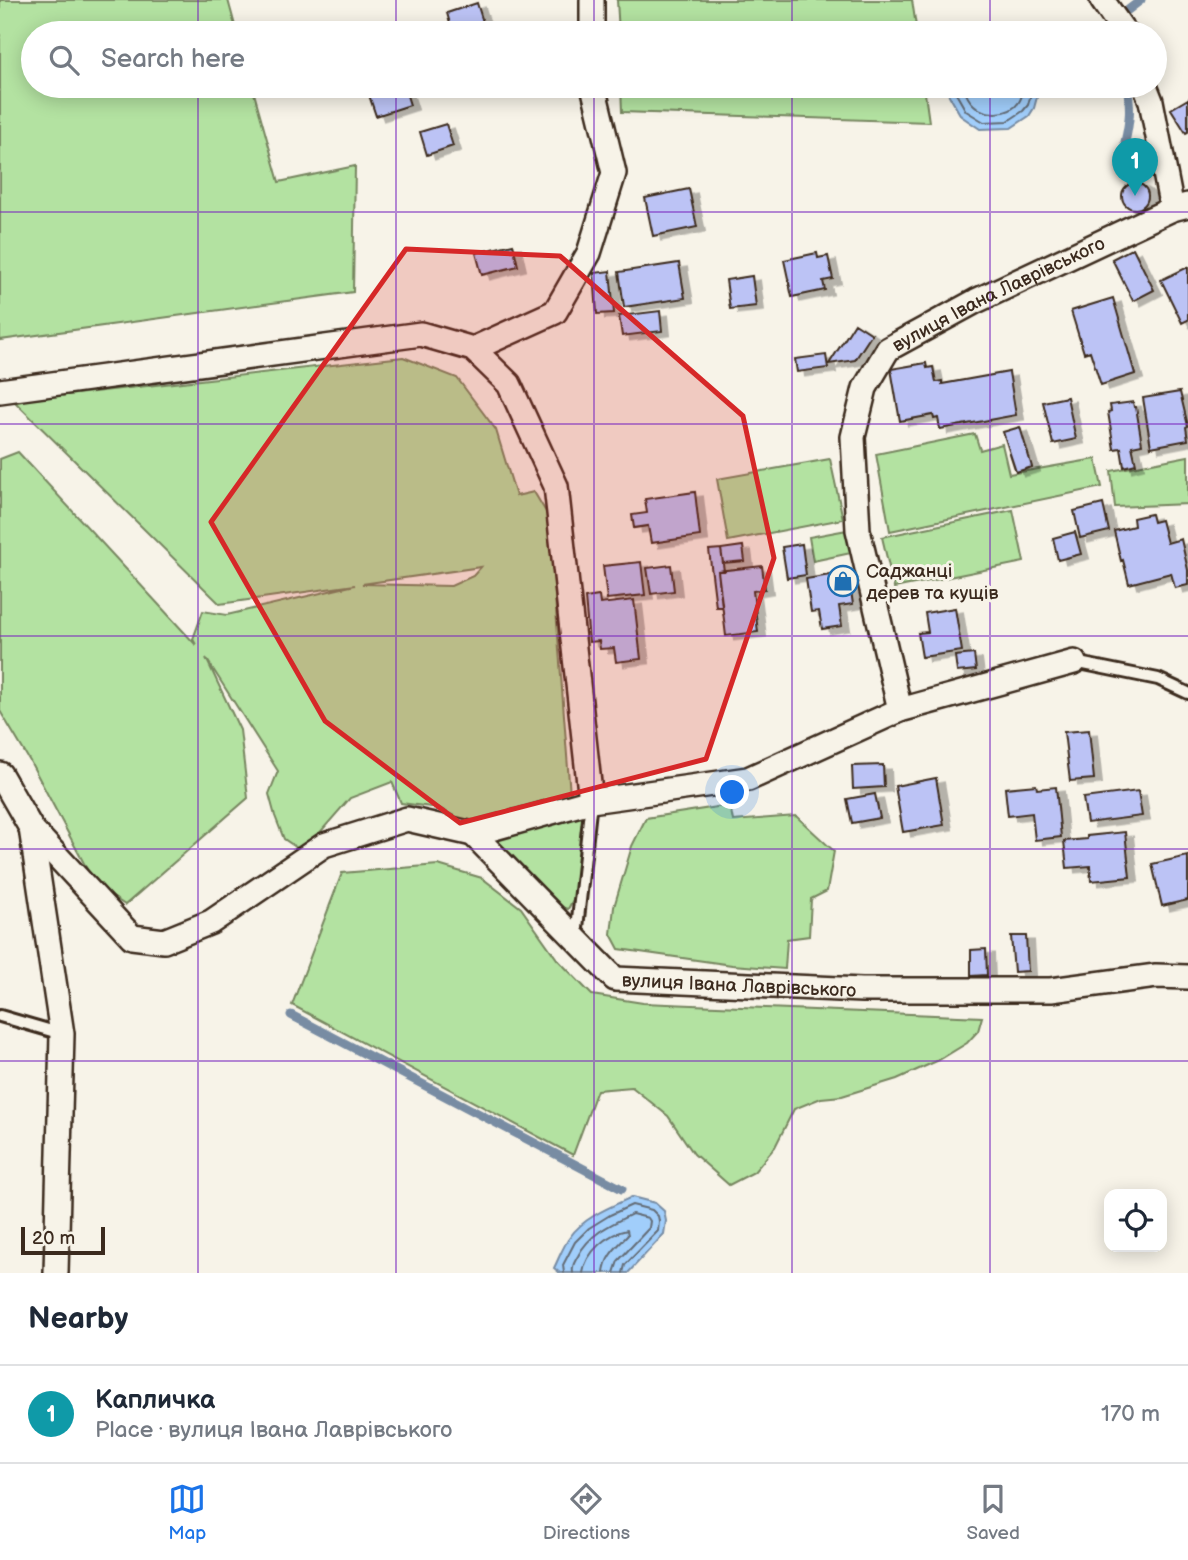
<!DOCTYPE html>
<html lang="en">
<head>
<meta charset="utf-8">
<style>
	body { margin:0; font-family:"Balsamiq Sans",sans-serif; background:#f6f6f7; color:#1f2937 }
	.controls { position:absolute; right:21px; bottom:21px; display:grid; overflow:hidden; border-radius:14px; box-shadow:0 4px 18px #0003 }
	.controls button { width:63px; height:63px; display:grid; place-items:center; padding:0; border:0; border-bottom:2px solid #e0e1e3; background:#fff; color:#1f2937; font:35px sans-serif }
	.scale { position:absolute; left:21px; bottom:18px; width:84px; box-sizing:border-box; padding-left:7px; border:4px solid #3b2a1e; border-top:0; font-size:19px; line-height:24px; white-space:nowrap; color:#3b2a1e; -webkit-text-stroke:5px #f7f3e8; paint-order:stroke }
	.you { position:absolute; left:733px; top:793px; width:24px; height:24px; margin:-18px; border:5px solid #fff; border-radius:50%; background:#1a73e8; box-shadow:0 0 0 10px #1a73e833 }
	.badge { display:grid; place-items:center; width:46px; height:46px; border-radius:50%; background:#1a73e8; color:#fff; font-size:23px; font-weight:700 }
	.pin { position:absolute; translate:-50% -58px; filter:drop-shadow(0 2px 4px #0008) }
	.pin::after { content:''; position:absolute; top:37px; width:24px; height:21px; background:inherit; clip-path:polygon(0 0,100% 0,50% 100%) }
	.list { margin:0; padding:0; list-style:none }
	h2 { display:flex; justify-content:space-between; align-items:center; height:91px; margin:0; padding:0 28px; font-size:30px }
	h2 small { font-size:23px; font-weight:400; color:#747a83 }
	.list li { display:grid; grid-template-columns:46px 1fr auto; gap:21px; align-items:center; box-sizing:border-box; height:98px; padding:0 28px; border-top:2px solid #e0e1e3 }
	.list b { display:block; font-size:26px; white-space:nowrap }
	.list p { margin:0; font-size:23px; white-space:nowrap; color:#747a83 }
	.list em { font-size:23px; font-style:normal; color:#747a83 }
	.icon { flex:none; width:38px; height:38px; fill:none; stroke:currentColor; stroke-width:2; stroke-linecap:round; stroke-linejoin:round }
	.map { position:relative; flex:none; width:1188px; height:1273px; overflow:hidden }
	.search { position:absolute; background:#fff; box-shadow:0 4px 18px #0003; left:21px; right:21px; top:21px; height:77px; display:flex; align-items:center; gap:18px; box-sizing:border-box; padding:0 24px; border-radius:38px; color:#747a83; font-size:26px }
	.sheet { height:189px; background:#fff }
	nav { display:flex; justify-content:space-around; align-items:center; box-sizing:border-box; height:98px; border-top:2px solid #e0e1e3; background:#fff; font-size:19px; color:#747a83 }
	nav a { display:grid; justify-items:center; gap:4px }
	nav .on { color:#1a73e8 }
	.map>svg:first-child { display:block }
	.green { fill:#b3e2a1; stroke:#778660; stroke-width:2; fill-rule:evenodd }
	.water { fill:#a1cefb; stroke:#788ca3; stroke-width:2 }
	.lines { fill:none; stroke-linecap:round; stroke-linejoin:round }
	.shore { stroke:#646c76; stroke-width:2 }
	.stream { stroke:#788ca3; stroke-width:9 }
	.building { fill:#bcc3f5; stroke:#3b2a1e; stroke-width:2; filter:url(#shadow) }
	.lane-casing { stroke:#3b2a1e; stroke-width:16 }
	.street-casing { stroke:#3b2a1e; stroke-width:28 }
	.lane { stroke:#f7f3e8; stroke-width:10 }
	.street { stroke:#f7f3e8; stroke-width:23 }
	.marked { fill:#d62828; fill-opacity:0.2; stroke:#d62828; stroke-width:5; stroke-linejoin:round }
	.grid { fill:none; stroke:#7b2cbf; stroke-width:2; stroke-opacity:0.55 }
	.labels { text-anchor:middle; stroke-width:6; stroke-linejoin:round; paint-order:stroke }
	.street-label { font-size:19px; fill:#3b2a1e; stroke:#f7f3e8 }
	.poi-label { font-size:19px; fill:#3b2a1e; stroke:#f7f3e8; text-anchor:start }
</style>
</head>
<body>
<div class="map">
<svg width="1188" height="1273" viewBox="0 0 1188 1273">
	<defs>
		<filter id="shadow"><feDropShadow dx="8" dy="4.5" stdDeviation="0" flood-color="#0004"/></filter>
	</defs>
	<rect width="100%" height="100%" fill="#f7f3e8"/>
	<filter id="ink" filterUnits="userSpaceOnUse"><feTurbulence type="fractalNoise" baseFrequency=".0143" numOctaves="2"/><feDisplacementMap in="SourceGraphic" scale="14" xChannelSelector="R" yChannelSelector="G"/><feConvolveMatrix kernelMatrix="1 2 1 2 8 2 1 2 1" color-interpolation-filters="sRGB"/></filter>
	<g filter="url(#ink)">
		<path class="green" d="M0,0H228L237,33H33V86H252L279,182L355,166L353,292L0,340Z
			M617,0H912L917,33H619Z
			M621,86H924L929,122L622,112Z
			M403,357L457,378L496,430L516,496L534,492L549,517L570,795L569,811L589,818L593,834L579,888L568,909L557,906L547,892L515,866L504,852L497,839L505,832L483,831L439,808L401,803L392,782L350,798L303,852L284,839L275,816L269,794L278,771L206,658L240,730L248,798L125,905L96,886L31,763L0,711V459L18,452L196,645L193,639L203,611L227,615L355,585L220,604L14,401ZM481,567L473,576L451,586L362,584Z
			M975,434L980,450L1002,444L1009,474L1096,459L1102,487L890,531L876,454Z
			M1188,456V504L1115,507L1111,471Z
			M830,459L843,519L728,541L717,479Z
			M1013,510L1024,562L894,588L882,537Z
			M847,530L851,553L813,561L809,537Z
			M730,805L733,821L796,816L834,851L827,891L811,899L809,936L787,939L785,969L732,965L619,949L611,934L614,907L632,846L646,818Z
			M438,865L482,878L521,908L557,959L592,995L643,1003L982,1017L978,1031L967,1043L939,1060L897,1079L842,1096L821,1098L794,1109L775,1147L754,1172L729,1185L694,1154L668,1116L632,1087L597,1090L573,1155L292,1005L342,873Z"/>
		<path class="water" d="M948,86H1040L1034,108L1029,116L1011,128L980,129L961,116L946,90Z
			M632,1197L655,1203L664,1211L666,1221L664,1234L628,1273H560L554,1268C559,1258 563,1246 570,1237C584,1217 610,1207 632,1197Z"/>
		<g class="lines">
			<path class="shore" d="M954,86V90L966,111L984,122L1008,121L1023,111L1028,105L1033,86
				M963,86C965,92 969,101 974,105C985,116 1010,116 1019,102C1022,98 1023,91 1024,86
				M564,1273L563,1265L575,1242L589,1228L610,1215L632,1205L652,1210L658,1216L659,1221L658,1231L625,1265L623,1273
				M573,1273C572,1266 574,1263 578,1256C589,1234 611,1224 632,1214L648,1218L650,1221L649,1228L618,1261L614,1273
				M583,1273C586,1252 607,1234 627,1230L628,1235C617,1247 605,1256 604,1273"/>
			<path class="stream" d="M1128,10L1141,0
				M1125,142C1130,120 1131,108 1127,86
				M291,1015L622,1189"/>
		</g>
		<path class="building" d="M477,3L483,22L452,31L447,13Z
			M366,86H404L410,105L376,116Z
			M1188,99V132L1186,133L1171,109Z
			M446,124L453,146L427,155L420,132Z
			M1122 196a13 13 0 1 1 26 0a13 13 0 1 1-26 0Z
			M689,189L697,227L653,236L645,198Z
			M513,244L518,266L482,275L476,253Z
			M1133,248L1154,290L1133,301L1112,259Z
			M817,253L818,258L828,256L833,279L823,281L825,290L792,297L784,260Z
			M679,263L685,298L624,307L619,272Z
			M1188,267V320L1182,323L1161,280Z
			M610,271L614,313L597,314L594,273Z
			M752,276L756,306L730,309L726,280Z
			M1113,298L1135,374L1101,385L1090,351L1084,353L1071,311Z
			M660,311L662,331L622,336L619,316Z
			M855,323L872,334L855,360L829,364Z
			M826,355L828,368L797,372L795,359Z
			M926,363L927,368L933,367L936,382L942,381V384L1009,372L1016,415L940,429L938,418L934,419L933,415L900,421L891,369Z
			M1180,392L1188,426L1186,427L1188,440L1151,447L1143,398Z
			M1067,397L1076,439L1053,444L1043,402Z
			M1133,402L1134,407H1136L1142,444L1132,446L1136,464L1124,467L1121,448L1114,449L1108,412L1111,411L1110,405Z
			M1020,427L1032,467L1016,472L1003,432Z
			M695,492L700,536L651,543L648,526L634,528L632,515L647,513L645,499Z
			M1103,504L1109,531L1080,538L1074,511Z
			M1151,514L1153,522L1161,520L1167,543L1181,539L1188,570V585L1175,588L1171,573L1129,584L1123,560L1121,561L1114,531L1134,526L1133,518Z
			M1075,532L1081,554L1058,560L1053,538Z
			M802,544L806,575L787,578L782,547Z
			M743,546L745,561L723,563L721,549Z
			M721,549L724,571H718L722,607H716L709,550Z
			M641,562L645,595L607,599L603,566Z
			M671,565L674,591L651,594L647,568Z
			M762,566L765,589L753,591L758,632L726,636L718,571Z
			M848,572L853,604L839,606L842,626L822,629L819,611L811,612L806,579Z
			M599,596L600,604L634,600L641,659L616,662L614,648L600,649L599,641L589,642L585,598Z
			M955,608L962,651L922,657L918,633L928,632L925,613Z
			M974,654L976,670L957,672L955,656Z
			M1089,730L1094,779L1070,781L1064,732Z
			M883,765L884,787L853,789L852,766Z
			M936,778L944,825L903,832L895,786Z
			M1036,785L1037,789L1056,787L1061,837L1035,840L1032,813L1008,816L1005,788Z
			M1138,791L1142,816L1087,823L1083,798Z
			M875,794L880,818L852,823L847,799Z
			M1125,832L1130,877L1091,881L1090,866L1067,868L1064,841L1087,839V836Z
			M1188,856V900L1162,906L1152,864Z
			M1011,936H1026L1028,971L1014,972Z
			M986,949L987,975L971,976V950Z"/>
		<g class="lines">
			<g class="lane-casing">
				<path id="lane" d="M1074,662L1158,679L1188,693
					M576,937L591,801
					M0,1016L62,1034"/>
			</g>
			<g class="street-casing">
				<g id="street">
					<path d="M592,0V33"/>
					<path d="M1102,0L1125,33"/>
					<path d="M1145,86L1151,101L1172,209"/>
					<path d="M473,349L555,312L589,253L614,173L593,86"/>
					<path d="M0,391L421,334L473,349L509,384L556,486L591,801"/>
					<path d="M900,710L1074,662"/>
					<path d="M0,774L31,828L62,1034L56,1273"/>
					<path id="s1" d="M31,828L132,937L164,941L211,922L324,845L407,819L473,834L591,801L748,779L900,710L858,530L853,437L865,388L888,349L976,301L1172,209L1188,205"/>
					<path id="s2" d="M473,834L615,979L862,990H1051L1156,976L1188,977"/>
				</g>
			</g>
			<use href="#lane" class="lane"/>
			<use href="#street" class="street"/>
		</g>
	</g>
	<path class="marked" d="M406,249L560,256L743,416L774,558L706,759L460,823L325,721L211,522Z"/>
	<path class="grid" d="M198,0V33M396,0V33M594,0V33M792,0V33M990,0V33M198,86V1273M396,86V1273M594,86V1273M792,86V1273M990,86V1273M0,212H1188M0,424H1188M0,636H1188M0,849H1188M0,1061H1188"/>
	<defs>
		<g id="shop-ring" transform="scale(1.575)"><circle r="9.5" fill="#f7f3e8" stroke="#1f6fb2" stroke-width="1.5"/><path d="M-5-2.5h2.3a2.7 3.5 0 0 1 5.4 0H5L5.5 6h-11ZM-1.5-2.5h3a1.5 2.3 0 0 0-3 0Z" fill="#1f6fb2"/></g>
	</defs>
	<g fill-rule="evenodd">
		<use href="#shop-ring" x="843" y="581"/>
	</g>
	<g class="labels">
		<g class="street-label">
			<text dy="7" stroke="none"><textPath href="#s1" startOffset="1468">вулиця Івана Лаврівського</textPath></text>
			<text dy="7" stroke="none"><textPath href="#s2" startOffset="327">вулиця Івана Лаврівського</textPath></text>
		</g>
		<g class="poi-label">
			<text x="866" y="577">Саджанці<tspan x="866" dy="22">дерев та кущів</tspan></text>
		</g>
	</g>
</svg>
<div class="controls">
<button><svg class="icon" aria-label="locate" viewBox="0 0 24 24"><circle cx="12" cy="12" r="6"/><path d="M12 2v4M12 18v4M2 12h4M18 12h4"/></svg></button>
</div>
<div class="scale">20 m</div>
<div class="you"></div>
<div class="pin badge" style="left:1135px;top:196px;background:#0f9aa8">1</div>
<div class="search"><svg class="icon" aria-label="search" viewBox="0 0 24 24"><circle cx="10" cy="10" r="6"/><path d="M15 15l6 6"/></svg>Search here</div>
</div>
<section class="sheet">
<h2>Nearby<small></small></h2>
<ul class="list">
<li><span class="badge" style="background:#0f9aa8">1</span><div><b>Капличка</b><p>Place · вулиця Івана Лаврівського</p></div><em>170 m</em></li>
</ul>
</section>
<nav>
<a class="on"><svg class="icon" aria-label="map" viewBox="0 0 24 24"><path d="M3 6l6-2 6 2 6-2v14l-6 2-6-2-6 2zM9 4v14M15 6v14"/></svg>Map</a>
<a><svg class="icon" aria-label="directions" viewBox="0 0 24 24"><path d="M12 3l9 9-9 9-9-9zM9 14v-3h6M13 9l2 2-2 2"/></svg>Directions</a>
<a><svg class="icon" aria-label="saved" viewBox="0 0 24 24"><path d="M7 4h10v16l-5-4-5 4z"/></svg>Saved</a>
</nav>
</body>
</html>
